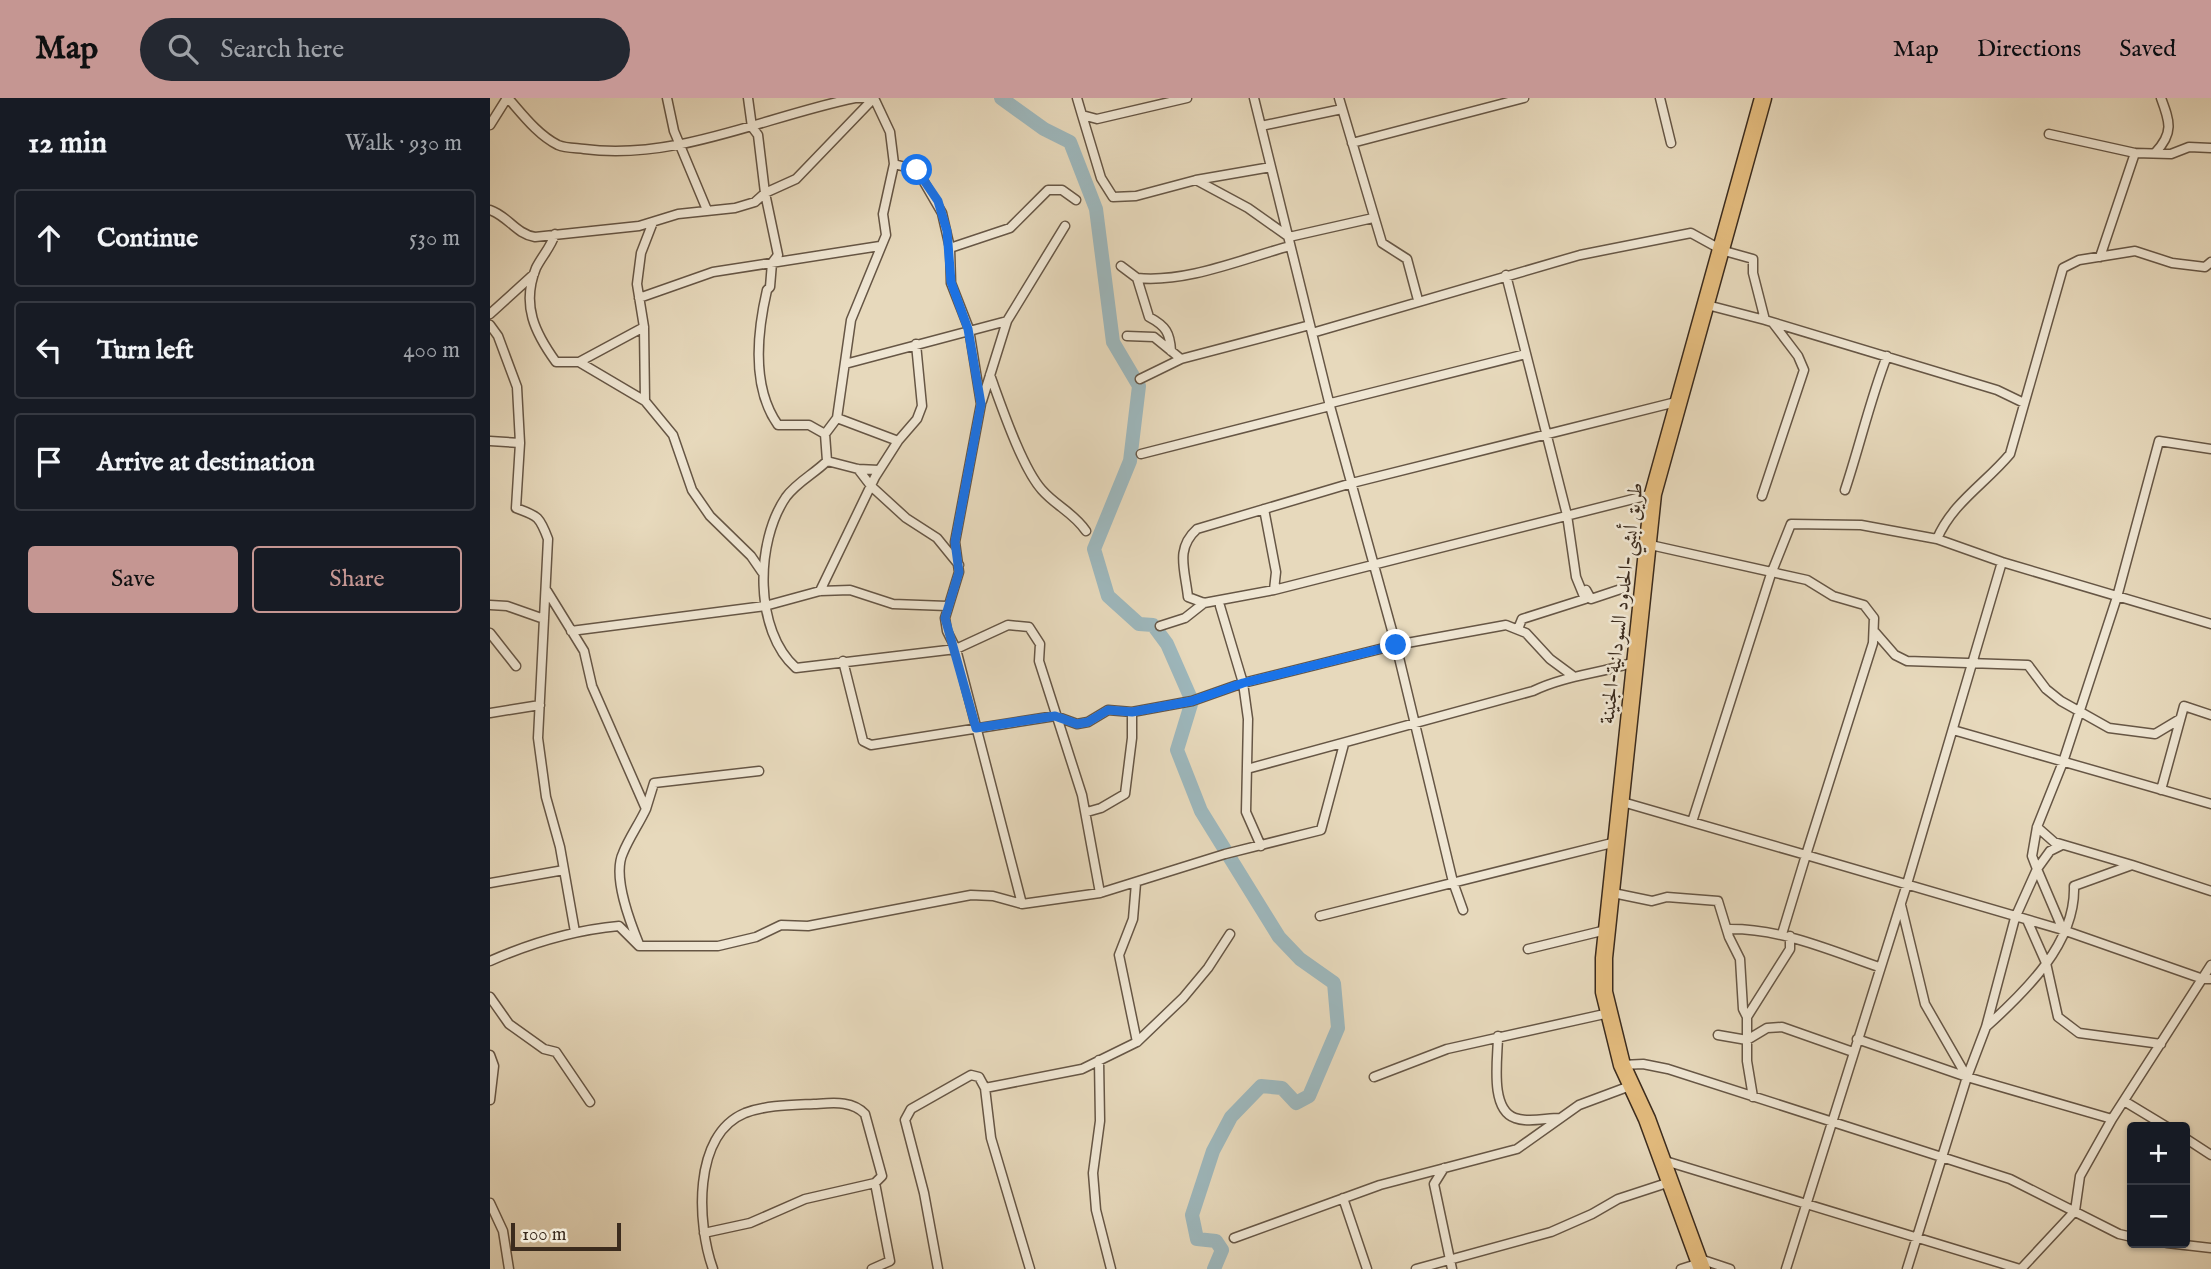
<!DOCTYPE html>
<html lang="en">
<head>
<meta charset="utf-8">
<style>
	body { margin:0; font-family:"IM FELL English",Amiri,serif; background:#242831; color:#f1f3f6 }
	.controls { position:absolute; right:21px; bottom:21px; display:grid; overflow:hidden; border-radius:7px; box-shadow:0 2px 5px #0004 }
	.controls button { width:63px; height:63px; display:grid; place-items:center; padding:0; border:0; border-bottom:2px solid #363941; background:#171b24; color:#f1f3f6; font:35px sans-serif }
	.scale { position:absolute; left:21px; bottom:18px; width:110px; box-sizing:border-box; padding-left:7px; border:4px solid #3b2b1d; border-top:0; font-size:19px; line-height:24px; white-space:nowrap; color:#3b2b1d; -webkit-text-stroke:5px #efe6d3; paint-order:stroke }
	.stop { position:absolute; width:21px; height:21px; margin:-16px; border:5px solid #1a73e8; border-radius:50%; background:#fff }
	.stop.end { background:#1a73e8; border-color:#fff; box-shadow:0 2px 7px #0008 }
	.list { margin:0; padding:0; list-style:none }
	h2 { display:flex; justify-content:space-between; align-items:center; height:91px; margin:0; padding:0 28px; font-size:30px }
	h2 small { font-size:23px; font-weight:400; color:#9ea1a6 }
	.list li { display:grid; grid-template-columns:46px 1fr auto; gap:21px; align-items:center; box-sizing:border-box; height:98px; margin:0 14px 14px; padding:0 14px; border:2px solid #363941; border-radius:7px }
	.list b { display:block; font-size:26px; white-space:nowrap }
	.list em { font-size:23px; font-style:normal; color:#9ea1a6 }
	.actions { display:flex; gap:14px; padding:21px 28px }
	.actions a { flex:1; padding:16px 0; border:2px solid #c59692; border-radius:7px; text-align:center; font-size:24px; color:#c59692 }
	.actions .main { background:#c59692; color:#111 }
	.icon { flex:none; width:38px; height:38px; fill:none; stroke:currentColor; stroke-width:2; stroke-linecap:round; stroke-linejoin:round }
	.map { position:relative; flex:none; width:1721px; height:1171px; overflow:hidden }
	header { display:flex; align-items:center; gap:42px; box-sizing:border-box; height:98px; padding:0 35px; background:#c59692; color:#111 }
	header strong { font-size:33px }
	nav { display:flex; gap:38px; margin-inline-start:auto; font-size:24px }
	.search { width:490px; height:63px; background:#242831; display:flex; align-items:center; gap:18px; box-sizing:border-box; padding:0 24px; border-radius:38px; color:#9ea1a6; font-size:26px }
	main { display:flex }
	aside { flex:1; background:#171b24 }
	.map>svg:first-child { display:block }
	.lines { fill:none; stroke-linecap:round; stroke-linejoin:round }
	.river { stroke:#9db7bc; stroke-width:14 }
	.street-casing { stroke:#665645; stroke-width:11 }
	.highway-casing { stroke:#3b2b1d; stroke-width:19 }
	.street { stroke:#efe6d3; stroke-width:8 }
	.highway { stroke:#e4bc7e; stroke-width:16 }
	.route { stroke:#1a73e8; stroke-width:9 }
	.labels { text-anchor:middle; stroke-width:5; stroke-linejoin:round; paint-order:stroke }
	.street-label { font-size:21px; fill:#3b2b1d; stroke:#efe6d3 }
</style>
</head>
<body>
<header>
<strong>Map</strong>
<div class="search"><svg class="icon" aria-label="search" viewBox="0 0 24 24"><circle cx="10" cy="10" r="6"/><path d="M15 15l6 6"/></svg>Search here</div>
<nav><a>Map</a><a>Directions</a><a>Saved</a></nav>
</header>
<main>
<aside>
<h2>12 min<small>Walk · 930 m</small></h2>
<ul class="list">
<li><svg class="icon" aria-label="ahead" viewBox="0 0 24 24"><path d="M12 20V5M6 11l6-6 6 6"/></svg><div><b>Continue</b></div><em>530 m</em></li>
<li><svg class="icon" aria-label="left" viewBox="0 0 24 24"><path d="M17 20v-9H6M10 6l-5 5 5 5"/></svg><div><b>Turn left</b></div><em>400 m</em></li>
<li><svg class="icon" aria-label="arrive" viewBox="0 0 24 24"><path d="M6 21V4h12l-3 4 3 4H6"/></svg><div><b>Arrive at destination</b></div></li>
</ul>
<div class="actions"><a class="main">Save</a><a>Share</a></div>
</aside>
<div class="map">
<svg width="1721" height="1171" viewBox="0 0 1721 1171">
	<rect width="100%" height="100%" fill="#e7d9bc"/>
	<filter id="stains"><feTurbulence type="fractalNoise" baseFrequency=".00286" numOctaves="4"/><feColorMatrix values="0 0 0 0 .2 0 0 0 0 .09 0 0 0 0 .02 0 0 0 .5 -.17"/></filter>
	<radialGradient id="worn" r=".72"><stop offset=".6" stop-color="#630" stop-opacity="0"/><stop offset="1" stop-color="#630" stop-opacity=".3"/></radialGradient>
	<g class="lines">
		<path class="river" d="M511,0L554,31L580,44L606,111L623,244L649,288L640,363L604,451L618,498L649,526L663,527L677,546L702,603L687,652L711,713L789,839L810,861L844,885L848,930L819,998L806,1005L792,990L771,988L741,1019L723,1053L702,1117L707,1141L726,1143L732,1152L724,1171"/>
		<g class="street-casing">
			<path id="street" d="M18,0C33,17 48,37 68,47C75,50 86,50 94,51C187,63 276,18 365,0
				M177,0L184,33L217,112
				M258,0L262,29L268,37L275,95L288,157L282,165L280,189L277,192C267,235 261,289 288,327H319L335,336
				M368,0H384L400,34L404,66L427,72L452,115L460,150L461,185L479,231L491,306L465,444L469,474L455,520L457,533L466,551L532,806
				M587,0L592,17L607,21L697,0
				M764,0L840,308L906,547L963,784L973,812
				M849,0L892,145L917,161L928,202
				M1170,0L1181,45
				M592,17L611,80L623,99L646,98L706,82L758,110L799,139L883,120
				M0,27L17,0
				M771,28L852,11
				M1559,36L1645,55L1681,56L1699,49L1721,50
				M862,45L1034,0
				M1665,55C1684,35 1680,24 1671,0
				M404,66L393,116L396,137L361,222L347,320L335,336L337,363C324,376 307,384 296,399C265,444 264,533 306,570L466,551L518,527L539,529L550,546L549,563L592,697L610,795
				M706,82L781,69
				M0,112C18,118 26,136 45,139L149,128L188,116L245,110L265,104L275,95L306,81L384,0
				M65,136C61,149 52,158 46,170C31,207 45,235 66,264H89L155,303L183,337L202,392L220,418L261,458L272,474
				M460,150L520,130L558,92H572L586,102
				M1238,154L1263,161V175L1275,222L1507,292L1534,305
				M1610,159L1645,55
				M631,168L647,180L659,219C676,228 680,235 681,253
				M1016,177L1077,417L1086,479L1095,501L1032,521L1028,531
				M647,180C697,185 752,161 800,148
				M149,200L223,174L390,148
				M1221,208L1275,222
				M0,216L44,176
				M0,227L8,238L27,289L30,345L26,410C47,418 49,417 58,441L48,640L56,699L70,749L85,834
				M822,235L1090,157L1201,135L1230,151
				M637,238L664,239L691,261
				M89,264L154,229
				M355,266L517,223L575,128
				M500,277C511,307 532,370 552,392C566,408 584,415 596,433
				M650,281L691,261L820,227
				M155,303L154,229L147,186L151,155L163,124
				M492,303L517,223
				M841,305L1036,256
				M347,320L408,343
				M0,343L30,345
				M651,356L840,308
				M337,363L368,371L389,372
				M368,371L381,388L416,420L447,440L469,467
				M1355,392C1370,347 1380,302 1397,258
				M1163,396L784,492L714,505L698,499C695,471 685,451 707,431L862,385L1186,304
				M1272,398L1314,272L1308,258L1283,225
				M774,411L786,474L784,492
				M1447,441C1462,405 1496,385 1520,356L1573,170L1589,162L1645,153L1682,165L1715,169L1721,164
				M1156,446L1317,482L1343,498L1374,507L1384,520L1383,545L1316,757L1573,832L1713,881H1721
				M1096,492L1101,501L1131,491
				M57,493L94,553L102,588L156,711C149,726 139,740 133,755C122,778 140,824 149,846
				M330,493L385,379L408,343L427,321L432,308L426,246
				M0,507L17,508L54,521
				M730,508L753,585L758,621L756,714L771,748
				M670,528L695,520L714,505
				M81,533L275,508L330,493L360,492L403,506L457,508
				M1385,534L1405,557L1417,563L1538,567L1556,591L1571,603L1619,630L1665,636L1690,621
				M0,535L26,568
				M353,563L373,643L381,647L565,618L587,626L598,624L618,612L642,614L702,603L753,585L906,547L1016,527L1036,535L1060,561L1083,578
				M0,615L50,607
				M1463,632L1721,706
				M757,671L1043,593C1076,577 1110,576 1144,564
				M1671,692L1694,608L1721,617
				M1136,705L1316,757L1292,836
				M156,711L164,685L269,673
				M597,714L611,710L635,696L642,640V614
				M1202,724L1281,476L1301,426L1371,427L1447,441L1512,464L1721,526
				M1547,729L1564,744L1642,767
				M1572,747L1560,753L1547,771L1573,832
				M0,785L74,772
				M646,785L643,821L629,857L647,944
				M1128,796L1162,803L1177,799L1228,803L1239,839L1250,861L1253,911L1257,919V963L1263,999
				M1411,807L1435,906L1477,979
				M830,818L1126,744
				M1537,822L1556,865L1568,919L1589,935L1671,946
				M1237,831C1291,830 1339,852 1389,869
				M1038,851L1116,832
				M0,863C41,845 85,832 129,828L149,848H228L266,839L291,827L318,828L481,797L503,798L532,806L610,795L735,756L831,732L854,646
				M0,899L19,926L54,951L66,954L100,1004
				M1257,919L1300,851V838
				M1496,929C1535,894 1586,845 1584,788L1642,767L1721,793
				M1228,937L1257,942L1277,930L1292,929L1363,954
				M1008,938C1008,959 999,1011 1025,1020C1038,1025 1056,1020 1070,1020
				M1367,941L1477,979L1622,1021
				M0,957L4,968L0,1002
				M609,962L610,1023L603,1075L606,1112L621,1171
				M1132,967L1153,966L1178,971L1520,1081L1629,1136L1642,1139
				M884,979L957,951L1119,915
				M1634,1003L1677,1029
				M1695,1040L1721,1057
				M1172,1062L1530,1171
				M954,1070L944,1086L962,1171
				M853,1100L877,1171
				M0,1105L13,1133L19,1171
				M214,1135L260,1125L315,1101L385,1085L392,1078L375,1016C362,1002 342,1005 324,1006C302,1007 276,1007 255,1015C202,1037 207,1127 223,1171
				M744,1140L890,1087L1027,1051L1089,1007L1140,988
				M1677,1145L1721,1150
				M1210,1161L1240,1171
				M382,1171L400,1163L385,1085
				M448,1171L434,1095L415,1022L421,1011L481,977L489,979L495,990
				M540,1171L501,1040L495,990L592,971L647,944L693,900L718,870L740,836
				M926,1171L1061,1134L1102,1116L1128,1101L1180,1084
				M1191,1171L1210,1165
				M1296,1171L1417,786L1512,464
				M1417,1171L1477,979L1496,929L1525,820L1547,771L1542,758L1547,729L1573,664L1627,499L1669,343L1721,351
				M1531,1171L1585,1113L1590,1078L1622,1021L1721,867"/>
		</g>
		<g class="highway-casing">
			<path id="highway" d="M1212,1171L1157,1021L1132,967L1114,894V860L1163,396L1273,0"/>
		</g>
		<use href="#street" class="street"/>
		<use href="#highway" class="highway"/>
	</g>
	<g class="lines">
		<path class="route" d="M427,72L448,103L457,133L461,184L478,231L491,306L465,444L469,474L455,520L486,630L565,618L587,626L598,624L618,612L642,614L702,603L753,585L906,547"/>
	</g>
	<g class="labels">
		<g class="street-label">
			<text transform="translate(1131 505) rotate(-83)" y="7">طريق أبشي-الحدود السودانية-الجنينة</text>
		</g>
	</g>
	<rect width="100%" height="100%" filter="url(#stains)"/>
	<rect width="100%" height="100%" fill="url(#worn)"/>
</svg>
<div class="controls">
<button>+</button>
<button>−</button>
</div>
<div class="scale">100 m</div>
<div class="stop" style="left:427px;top:72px"></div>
<div class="stop end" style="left:906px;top:547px"></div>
</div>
</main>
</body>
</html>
